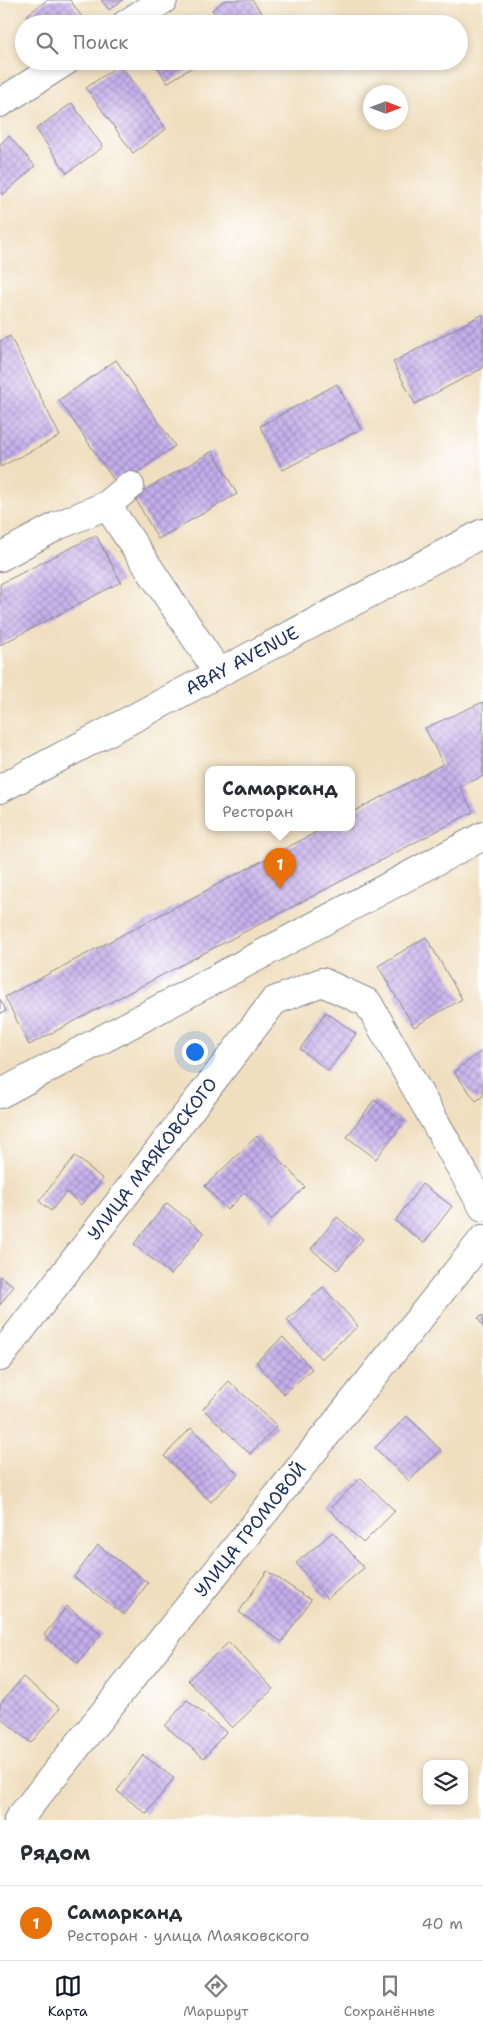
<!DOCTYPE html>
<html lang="ru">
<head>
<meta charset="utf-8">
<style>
	body { margin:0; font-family:"Shantell Sans",sans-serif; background:#f2f2f3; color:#2b2b33 }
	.controls { position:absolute; right:15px; bottom:15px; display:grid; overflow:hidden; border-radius:10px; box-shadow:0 2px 8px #0003 }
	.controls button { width:45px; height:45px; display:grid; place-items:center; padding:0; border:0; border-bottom:1px solid #e1e1e2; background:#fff; color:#2b2b33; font:25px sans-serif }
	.compass { position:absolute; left:363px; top:85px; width:45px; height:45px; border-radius:50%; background:#fff; box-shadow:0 2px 8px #0003; rotate:90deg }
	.you { position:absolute; left:194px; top:1051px; width:18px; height:18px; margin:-12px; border:4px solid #fff; border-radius:50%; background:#1a73e8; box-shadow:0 0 0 8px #1a73e833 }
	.badge { display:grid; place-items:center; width:32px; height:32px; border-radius:50%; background:#111827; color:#fff; font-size:16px; font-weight:700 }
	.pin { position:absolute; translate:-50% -41px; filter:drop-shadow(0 1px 2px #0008) }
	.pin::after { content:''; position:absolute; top:26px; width:18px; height:15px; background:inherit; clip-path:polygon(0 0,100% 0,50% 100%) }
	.popup { position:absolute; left:205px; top:766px; width:150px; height:65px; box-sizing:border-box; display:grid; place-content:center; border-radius:10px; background:#fff; filter:drop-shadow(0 1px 4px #0005); font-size:16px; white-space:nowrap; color:#7c7c81 }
	.popup b { font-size:19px; color:#2b2b33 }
	.popup::after { content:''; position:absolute; left:50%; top:100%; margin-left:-10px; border:10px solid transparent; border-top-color:#fff }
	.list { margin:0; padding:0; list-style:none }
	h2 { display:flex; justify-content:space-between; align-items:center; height:65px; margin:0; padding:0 20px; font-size:21px }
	h2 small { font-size:16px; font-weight:400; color:#7c7c81 }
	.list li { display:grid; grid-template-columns:32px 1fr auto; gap:15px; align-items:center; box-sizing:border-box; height:75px; padding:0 20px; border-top:1px solid #e1e1e2 }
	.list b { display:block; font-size:19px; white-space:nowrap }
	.list p { margin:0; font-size:16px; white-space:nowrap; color:#7c7c81 }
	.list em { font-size:16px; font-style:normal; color:#7c7c81 }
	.icon { flex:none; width:28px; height:28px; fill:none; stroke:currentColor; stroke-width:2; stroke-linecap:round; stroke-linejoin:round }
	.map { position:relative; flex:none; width:483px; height:1820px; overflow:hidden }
	.search { position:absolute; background:#fff; box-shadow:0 2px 8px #0003; left:15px; right:15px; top:15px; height:55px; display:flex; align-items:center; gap:12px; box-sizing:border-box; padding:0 18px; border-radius:28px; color:#7c7c81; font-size:19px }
	.sheet { height:140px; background:#fff }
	nav { display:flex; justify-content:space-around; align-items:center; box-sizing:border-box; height:70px; border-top:1px solid #e1e1e2; background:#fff; font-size:14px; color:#7c7c81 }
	nav a { display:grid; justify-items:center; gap:2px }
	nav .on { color:#111827 }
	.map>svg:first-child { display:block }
	.building { fill:url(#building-cross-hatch) }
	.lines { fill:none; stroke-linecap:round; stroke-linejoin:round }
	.minor-casing { stroke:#86878e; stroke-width:30 }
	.major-casing { stroke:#86878e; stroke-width:30 }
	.minor { stroke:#fff; stroke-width:28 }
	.major { stroke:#fff; stroke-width:28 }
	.labels { text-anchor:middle; stroke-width:4; stroke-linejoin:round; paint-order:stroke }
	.street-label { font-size:18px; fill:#1b2f5e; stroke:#fff }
</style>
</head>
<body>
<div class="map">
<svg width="483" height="1820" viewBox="0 0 483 1820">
	<defs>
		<pattern id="building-cross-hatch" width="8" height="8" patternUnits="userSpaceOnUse" patternTransform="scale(1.25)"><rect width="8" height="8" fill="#c5adea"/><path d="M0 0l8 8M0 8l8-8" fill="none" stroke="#9f8dc1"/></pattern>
	</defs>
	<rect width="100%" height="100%" fill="#fff"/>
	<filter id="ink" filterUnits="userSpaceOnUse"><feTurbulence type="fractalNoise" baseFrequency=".02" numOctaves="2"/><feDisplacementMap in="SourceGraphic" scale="10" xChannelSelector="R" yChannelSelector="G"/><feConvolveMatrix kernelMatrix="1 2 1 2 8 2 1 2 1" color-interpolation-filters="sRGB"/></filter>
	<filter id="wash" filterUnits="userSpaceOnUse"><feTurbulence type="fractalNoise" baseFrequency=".0096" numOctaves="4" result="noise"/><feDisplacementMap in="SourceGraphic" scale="20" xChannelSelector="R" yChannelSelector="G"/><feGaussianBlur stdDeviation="1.12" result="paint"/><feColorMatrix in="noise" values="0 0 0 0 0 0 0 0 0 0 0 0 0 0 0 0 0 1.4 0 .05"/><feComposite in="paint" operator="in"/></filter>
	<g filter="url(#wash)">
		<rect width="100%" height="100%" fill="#f0dfbf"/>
		<g id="blocks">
			<path class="building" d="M47,0H70L87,24H34L27,15Z
				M101,0H123L109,10Z
				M225,0H252L270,24H222L212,10Z
				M154,61H202L167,83Z
				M120,64L166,129L133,153L86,88Z
				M72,103L103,147L67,173L36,129Z
				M9,136L35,166L3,195L0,191V144Z
				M483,314V368L415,404L393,362Z
				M10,336L60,436L0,467V341Z
				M116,360L175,446L118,486L59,400Z
				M337,384L361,429L283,470L260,426Z
				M213,451L237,494L158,539L134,496Z
				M96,535L121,582L0,645V584Z
				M483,702V776L460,787L473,812L29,1045L5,997L324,828H351V813L443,764L425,728Z
				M426,937L462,999L414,1027L378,966Z
				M0,999L6,1011L0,1014Z
				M326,1012L356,1034L328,1071L300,1049Z
				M483,1050V1096L476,1101L454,1072Z
				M374,1100L404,1122L376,1159L347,1137Z
				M257,1136L305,1187L271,1220L245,1192L227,1210L205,1186Z
				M75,1156L103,1179L81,1205L66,1192L51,1211L39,1201Z
				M422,1184L452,1206L424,1243L395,1221Z
				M167,1203L204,1233L171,1275L134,1244Z
				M337,1217L363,1239L337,1270L311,1249Z
				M0,1276L14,1286L0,1305Z
				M323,1287L358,1326L321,1359L287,1320Z
				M483,1315V1327L478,1318Z
				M283,1337L312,1369L284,1394L256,1362Z
				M229,1381L277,1426L250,1454L203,1409Z
				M407,1416L441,1450L409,1481L375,1448Z
				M191,1428L238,1474L211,1502L164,1456Z
				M361,1478L395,1511L363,1543L329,1509Z
				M333,1532L364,1568L327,1599L296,1563Z
				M98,1545L148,1583L124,1615L74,1577Z
				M267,1571L311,1600L282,1642L239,1612Z
				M67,1606L101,1634L78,1663L44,1635Z
				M229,1642L273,1689L232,1728L188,1680Z
				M23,1677L60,1708L31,1743L0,1717V1704Z
				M187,1700L226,1732L204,1758L165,1726Z
				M143,1755L174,1778L147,1814L117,1791Z"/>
		</g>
	</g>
	<g filter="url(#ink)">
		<use href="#blocks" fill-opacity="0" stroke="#86878e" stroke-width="1"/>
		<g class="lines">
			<g class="minor-casing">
				<g id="minor">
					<path d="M126,24L163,0"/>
					<path d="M0,103L66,61"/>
					<path d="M107,505L130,486"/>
					<path d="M0,557L57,526L107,505L218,672"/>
					<path d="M0,1094L483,836"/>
					<path id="s1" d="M0,1357L274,1001L322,982L368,1003L483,1207"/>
					<path id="s2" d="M18,1820L483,1239"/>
				</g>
			</g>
			<g class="major-casing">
				<g id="major">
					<path id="s3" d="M0,789L483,533"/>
				</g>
			</g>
			<use href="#minor" class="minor"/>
			<use href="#major" class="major"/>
		</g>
	</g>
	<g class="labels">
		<g class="street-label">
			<text dy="6" stroke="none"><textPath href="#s3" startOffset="274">ABAY AVENUE</textPath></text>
			<text dy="6" stroke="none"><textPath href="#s1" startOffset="250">УЛИЦА МАЯКОВСКОГО</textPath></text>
			<text dy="6" stroke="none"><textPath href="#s2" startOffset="372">УЛИЦА ГРОМОВОЙ</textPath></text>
		</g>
	</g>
</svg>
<div class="controls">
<button><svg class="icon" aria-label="layers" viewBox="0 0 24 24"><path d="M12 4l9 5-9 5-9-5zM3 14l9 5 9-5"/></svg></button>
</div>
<svg class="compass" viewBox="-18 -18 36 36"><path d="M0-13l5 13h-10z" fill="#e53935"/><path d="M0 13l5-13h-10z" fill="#7c7c81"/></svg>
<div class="you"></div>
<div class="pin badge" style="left:280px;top:889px;background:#e8710a">1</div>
<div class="popup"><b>Самарканд</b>Ресторан</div>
<div class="search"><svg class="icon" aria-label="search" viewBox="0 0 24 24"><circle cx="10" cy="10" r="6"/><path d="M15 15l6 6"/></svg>Поиск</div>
</div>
<section class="sheet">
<h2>Рядом<small></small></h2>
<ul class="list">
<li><span class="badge" style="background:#e8710a">1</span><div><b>Самарканд</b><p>Ресторан · улица Маяковского</p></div><em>40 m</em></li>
</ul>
</section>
<nav>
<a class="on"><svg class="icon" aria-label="map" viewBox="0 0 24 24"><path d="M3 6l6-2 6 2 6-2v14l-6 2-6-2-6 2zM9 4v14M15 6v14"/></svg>Карта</a>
<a><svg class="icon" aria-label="directions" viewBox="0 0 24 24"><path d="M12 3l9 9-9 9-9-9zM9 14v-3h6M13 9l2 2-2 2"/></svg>Маршрут</a>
<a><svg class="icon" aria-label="saved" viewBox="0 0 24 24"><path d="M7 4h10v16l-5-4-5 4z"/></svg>Сохранённые</a>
</nav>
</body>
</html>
